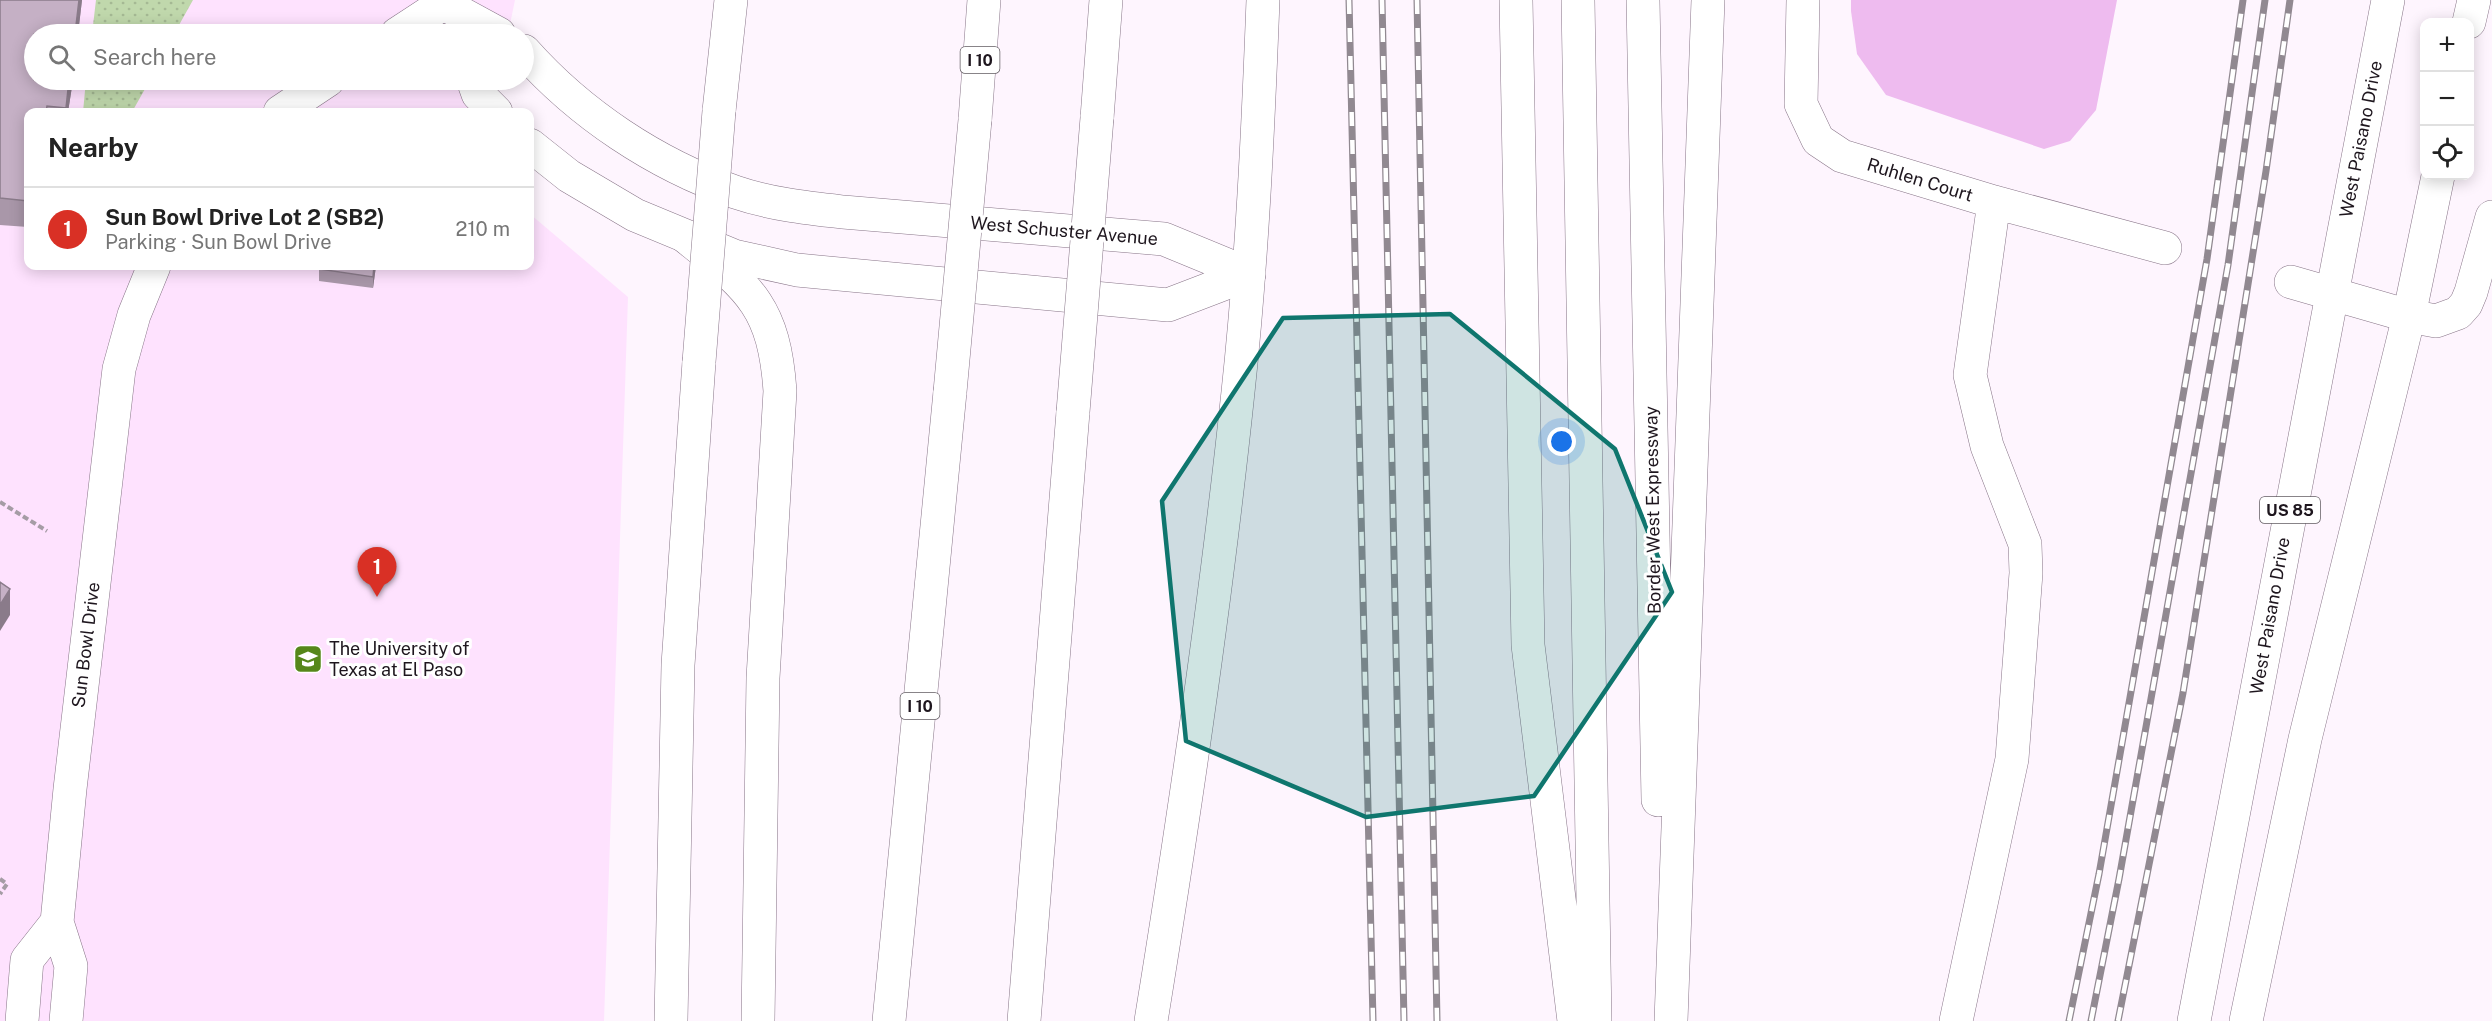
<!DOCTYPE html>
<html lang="en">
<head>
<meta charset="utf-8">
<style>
	body { margin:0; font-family:"Public Sans",sans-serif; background:#f6f6f6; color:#222 }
	.controls { position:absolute; right:18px; top:18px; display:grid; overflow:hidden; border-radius:12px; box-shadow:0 3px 15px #0003 }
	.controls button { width:54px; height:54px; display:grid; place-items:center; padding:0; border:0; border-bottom:2px solid #e0e0e0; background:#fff; color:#222; font:30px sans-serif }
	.you { position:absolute; left:1562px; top:442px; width:21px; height:21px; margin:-15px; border:4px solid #fff; border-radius:50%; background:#1a73e8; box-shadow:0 0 0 9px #1a73e833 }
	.badge { display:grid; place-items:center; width:39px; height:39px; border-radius:50%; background:#d93025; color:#fff; font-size:20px; font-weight:700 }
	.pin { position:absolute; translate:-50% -50px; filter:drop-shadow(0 2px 3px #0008) }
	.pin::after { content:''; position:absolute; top:32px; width:21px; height:18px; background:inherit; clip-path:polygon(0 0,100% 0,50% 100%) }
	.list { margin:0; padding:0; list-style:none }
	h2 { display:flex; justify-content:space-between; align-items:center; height:78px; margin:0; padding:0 24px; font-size:26px }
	h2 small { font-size:20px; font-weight:400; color:#767676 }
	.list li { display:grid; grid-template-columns:39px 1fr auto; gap:18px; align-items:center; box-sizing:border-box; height:84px; padding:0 24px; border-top:2px solid #e0e0e0 }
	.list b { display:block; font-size:22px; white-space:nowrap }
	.list p { margin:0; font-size:20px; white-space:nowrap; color:#767676 }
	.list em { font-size:20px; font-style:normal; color:#767676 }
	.icon { flex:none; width:33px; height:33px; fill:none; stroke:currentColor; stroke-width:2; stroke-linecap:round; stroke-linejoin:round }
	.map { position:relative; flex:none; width:2492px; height:1021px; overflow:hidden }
	.search { position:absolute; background:#fff; box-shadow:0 3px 15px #0003; left:24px; top:24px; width:510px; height:66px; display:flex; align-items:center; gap:15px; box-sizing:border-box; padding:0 21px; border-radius:33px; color:#767676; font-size:22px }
	.panel { position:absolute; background:#fff; box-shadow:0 3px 15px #0003; left:24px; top:108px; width:510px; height:162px; border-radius:12px }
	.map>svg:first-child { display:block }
	.built { fill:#fee2fe }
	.grass { fill:url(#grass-dots) }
	.water { fill:#eebbef }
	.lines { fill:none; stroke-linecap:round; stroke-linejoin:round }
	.minor-casing { stroke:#887588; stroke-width:34 }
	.major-casing { stroke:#887588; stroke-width:34 }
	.highway-casing { stroke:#887588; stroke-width:34 }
	.path { stroke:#a59ca5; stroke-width:4; stroke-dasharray:6 3; stroke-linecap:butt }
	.minor { stroke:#fff; stroke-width:33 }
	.major { stroke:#fff; stroke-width:33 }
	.highway { stroke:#fff; stroke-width:33 }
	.rail-casing { stroke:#918991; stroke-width:7 }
	.rail { stroke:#fff; stroke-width:4.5; stroke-dasharray:14; stroke-linecap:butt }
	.highway-bridge-casing { stroke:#887588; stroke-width:34; stroke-linecap:butt }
	.highway-bridge { stroke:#fff; stroke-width:33 }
	.wall { fill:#a997a9 }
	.shaded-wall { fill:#8a7b8a }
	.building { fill:#c5b0c5; stroke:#8a7b8a; stroke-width:1.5 }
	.marked { fill:#0f766e; fill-opacity:0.2; stroke:#0f766e; stroke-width:4.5; stroke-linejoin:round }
	.labels { text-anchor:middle; stroke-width:6; stroke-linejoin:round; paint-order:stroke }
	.shield { fill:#fff; stroke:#625c62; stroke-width:1.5 }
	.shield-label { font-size:16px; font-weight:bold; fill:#1e161e }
	.street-label { font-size:18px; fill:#1e161e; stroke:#fff }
	.poi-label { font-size:18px; fill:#1e161e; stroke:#fff; text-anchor:start }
</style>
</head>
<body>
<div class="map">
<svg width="2492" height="1021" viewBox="0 0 2492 1021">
	<defs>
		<pattern id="grass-dots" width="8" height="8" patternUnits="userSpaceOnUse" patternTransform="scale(1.5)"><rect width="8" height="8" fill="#c0d8ac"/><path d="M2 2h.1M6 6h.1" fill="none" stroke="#a5b994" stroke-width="1.8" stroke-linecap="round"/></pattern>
	</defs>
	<rect width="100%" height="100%" fill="#fef5fe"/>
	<path class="built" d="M0,0H515L508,34H34V80H499L492,112H28V266H530V214L628,297L604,1021H0Z"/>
	<path class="grass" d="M96,0H193L174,34H92Z
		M86,80H150L132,112H83Z"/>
	<path class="water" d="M1851,0H2117L2096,110L2070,141L2044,149L1886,95L1857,54L1851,11Z"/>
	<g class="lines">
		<g class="minor-casing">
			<path id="minor" d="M1803,0L1801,104L1818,140L1842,156L1994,202L2165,248
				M397,34L449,0
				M280,112L328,80
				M2291,282L2409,316L2436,321L2458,313L2466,304L2471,292L2492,217
				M57,922L71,966L66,1021
				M22,1021L27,960L57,922L70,789L119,369L134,315L154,266
				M1956,1021L2012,759L2026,573L2025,544L1987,446L1970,375L1994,202"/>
		</g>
		<g class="major-casing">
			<path id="major" d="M444,4L499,34
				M2469,22L2474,0
				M524,51C580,114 655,164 735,192C770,204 807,208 843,212L1164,239L1249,274
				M473,80L478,94L496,112
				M530,145L569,176L635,215L734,256L797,270L1168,305L1249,274
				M2194,1021L2388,0
				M2246,1021L2305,739L2409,316L2438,176"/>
		</g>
		<g class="highway-casing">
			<path id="highway" d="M1516,0L1528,645L1574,1021
				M1578,0L1595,1021
				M1643,0L1658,800
				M719,111L731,0
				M1097,118L1106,0
				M975,120L984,0
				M686,237C749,288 774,305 780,391L763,678L758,1021
				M671,1021L678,665L699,362
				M889,1021L950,392
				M1024,1021L1073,412
				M1151,1021C1185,812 1216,602 1238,392C1252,262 1258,131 1263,0
				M1671,1021L1708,0"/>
		</g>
		<path class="path" d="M0,502L47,531
			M0,879L7,884L0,894"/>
		<use href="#minor" class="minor"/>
		<use href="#major" class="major"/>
		<use href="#highway" class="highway"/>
		<g class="rail-casing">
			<path id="rail" d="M1349,0L1373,1021
				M1382,0L1404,1021
				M1417,0L1437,1021
				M2069,1021L2099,874L2207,259L2243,0
				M2091,1021L2119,879L2228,265L2265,0
				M2118,1021L2183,693L2266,171L2290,0"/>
		</g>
		<use href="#rail" class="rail"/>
		<g class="highway-bridge-casing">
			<path id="highway-bridge" d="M699,362L719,111
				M950,392L975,120
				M1073,412L1097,118"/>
		</g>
		<use href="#highway-bridge" class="highway-bridge"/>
	</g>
	<path class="wall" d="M0,0H82L78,34L34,80H73L68,112H28V227L0,225Z
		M376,266L373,288L319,281V269Z"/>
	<path class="shaded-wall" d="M79,0H82L78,34H75Z
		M69,80H73L68,112H66Z
		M374,266H376L373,288V277Z
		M10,589V615L0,631V605Z"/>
	<path class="building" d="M0,0H79L75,34H34V80H69L66,108L47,106L46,112H28V201L0,198Z
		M320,266H374L373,277L319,269Z
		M0,582L10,589L0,605Z"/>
	<path class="marked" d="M1450,314L1615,449L1672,592L1534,796L1366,817L1186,741L1162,501L1283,318Z"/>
	<defs>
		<g id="university-square" transform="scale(1.5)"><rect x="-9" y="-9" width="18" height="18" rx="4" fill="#56871a" stroke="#fff"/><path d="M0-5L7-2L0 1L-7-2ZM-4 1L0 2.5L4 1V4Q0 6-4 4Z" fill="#fff"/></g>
	</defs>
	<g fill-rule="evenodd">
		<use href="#university-square" x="308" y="659"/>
	</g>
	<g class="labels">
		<g class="shield">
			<rect x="960.5" y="47" width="39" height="26" rx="4.5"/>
			<rect x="2260" y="497" width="60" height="26" rx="4.5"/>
			<rect x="900.5" y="693" width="39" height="26" rx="4.5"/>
		</g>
		<g class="shield-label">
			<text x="980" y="66">I 10</text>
			<text x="2290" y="516">US 85</text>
			<text x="920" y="712">I 10</text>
		</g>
		<g class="street-label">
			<text transform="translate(2361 139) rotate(-79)" y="6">West Paisano Drive</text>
			<text transform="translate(1920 180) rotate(17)" y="6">Ruhlen Court</text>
			<text transform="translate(1064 231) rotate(5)" y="6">West Schuster Avenue</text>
			<text transform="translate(1653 510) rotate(-91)" y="6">Border West Expressway</text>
			<text transform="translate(2270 616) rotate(-80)" y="6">West Paisano Drive</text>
			<text transform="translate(86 645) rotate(-83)" y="6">Sun Bowl Drive</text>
		</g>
		<g class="poi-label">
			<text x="329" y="655">The University of<tspan x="329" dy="21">Texas at El Paso</tspan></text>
		</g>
	</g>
</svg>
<div class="controls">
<button>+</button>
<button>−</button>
<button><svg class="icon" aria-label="locate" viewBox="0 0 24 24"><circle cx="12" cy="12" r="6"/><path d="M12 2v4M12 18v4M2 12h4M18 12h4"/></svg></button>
</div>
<div class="you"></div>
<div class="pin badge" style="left:377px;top:597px">1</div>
<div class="search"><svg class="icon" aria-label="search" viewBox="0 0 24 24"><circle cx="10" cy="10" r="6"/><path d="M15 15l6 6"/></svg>Search here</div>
<section class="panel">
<h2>Nearby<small></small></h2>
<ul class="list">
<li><span class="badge">1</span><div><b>Sun Bowl Drive Lot 2 (SB2)</b><p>Parking · Sun Bowl Drive</p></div><em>210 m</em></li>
</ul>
</section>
</div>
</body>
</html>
